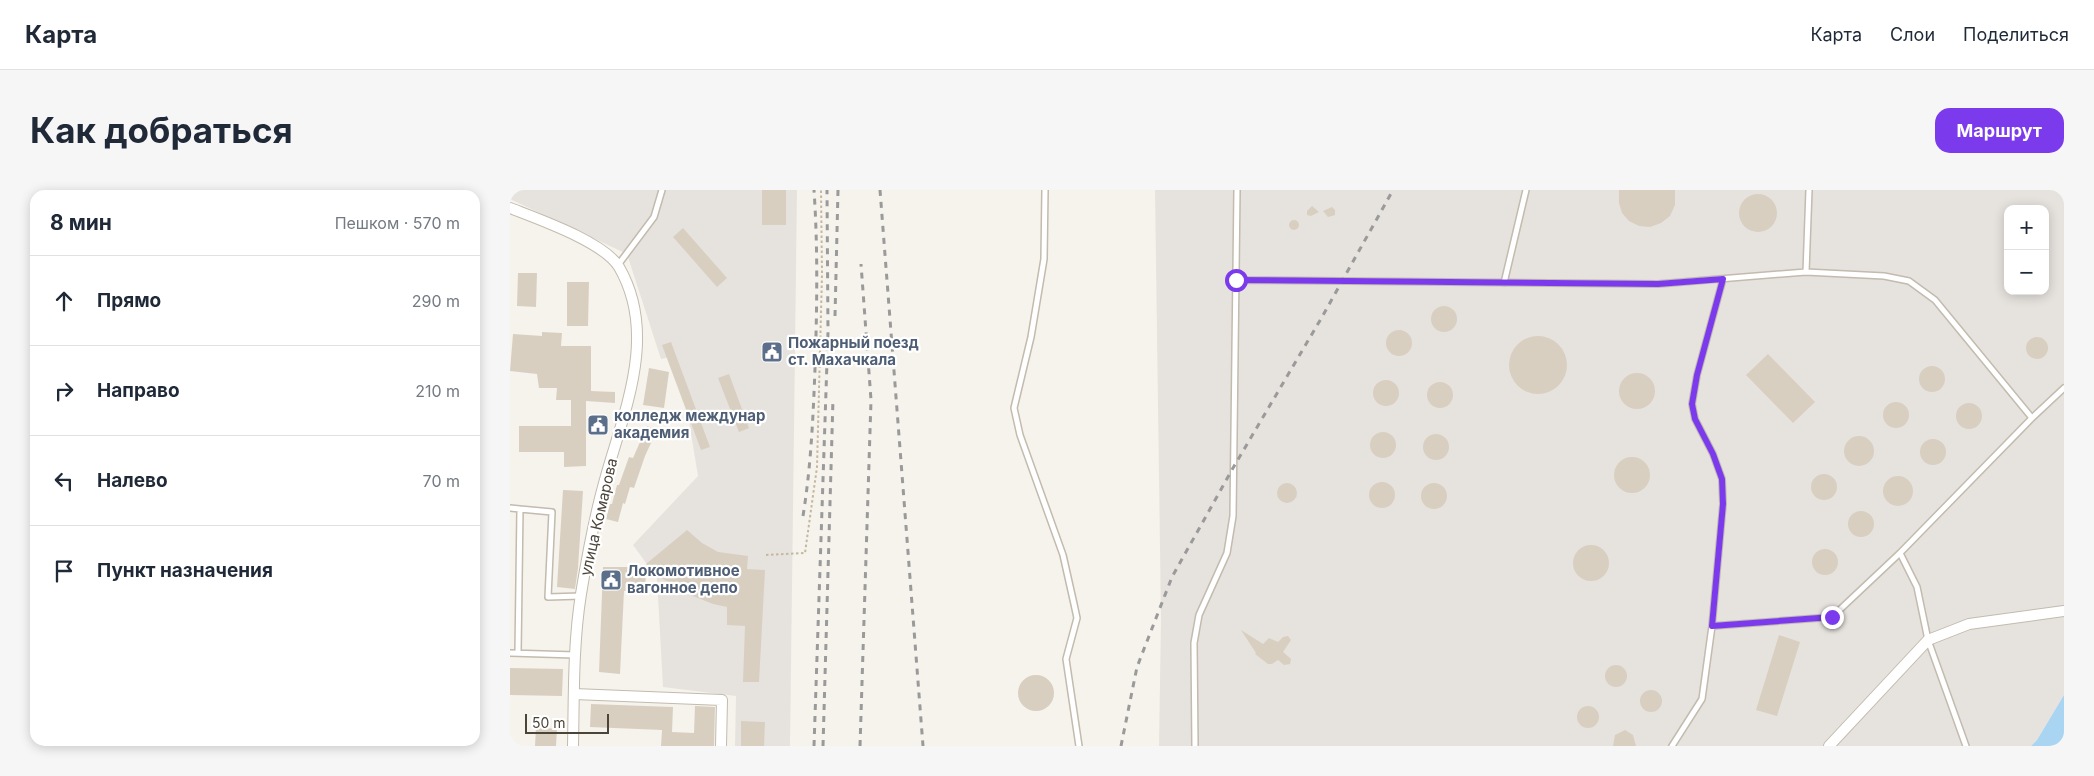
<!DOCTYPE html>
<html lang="ru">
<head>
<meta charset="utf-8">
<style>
	body { margin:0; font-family:Inter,sans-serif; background:#f6f6f7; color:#1f2937 }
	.controls { position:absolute; right:15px; top:15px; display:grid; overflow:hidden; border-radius:10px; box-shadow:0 2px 12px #0003 }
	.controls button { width:45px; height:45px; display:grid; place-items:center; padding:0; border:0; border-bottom:1px solid #e0e1e3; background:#fff; color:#1f2937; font:25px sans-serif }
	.scale { position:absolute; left:15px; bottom:12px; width:84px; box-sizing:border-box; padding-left:5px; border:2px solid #4b4439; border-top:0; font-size:14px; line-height:18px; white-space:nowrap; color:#4b4439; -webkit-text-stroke:4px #fff; paint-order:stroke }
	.stop { position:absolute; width:15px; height:15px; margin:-11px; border:4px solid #7c3aed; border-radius:50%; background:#fff }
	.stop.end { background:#7c3aed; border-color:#fff; box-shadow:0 1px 5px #0008 }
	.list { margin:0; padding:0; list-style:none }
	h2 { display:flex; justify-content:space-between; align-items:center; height:65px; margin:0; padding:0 20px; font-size:21px }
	h2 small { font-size:16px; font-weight:400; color:#747a83 }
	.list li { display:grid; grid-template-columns:32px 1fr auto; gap:15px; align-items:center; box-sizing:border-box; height:90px; padding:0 20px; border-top:1px solid #e0e1e3 }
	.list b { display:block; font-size:19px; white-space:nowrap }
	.list em { font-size:16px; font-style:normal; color:#747a83 }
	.icon { flex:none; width:28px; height:28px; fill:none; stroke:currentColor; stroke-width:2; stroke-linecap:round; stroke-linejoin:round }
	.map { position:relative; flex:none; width:1554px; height:556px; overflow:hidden; border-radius:15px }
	header { display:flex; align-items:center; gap:30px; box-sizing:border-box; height:70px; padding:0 25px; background:#fff; border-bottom:1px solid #e0e1e3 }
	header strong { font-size:24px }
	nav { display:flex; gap:28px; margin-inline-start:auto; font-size:18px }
	.intro { display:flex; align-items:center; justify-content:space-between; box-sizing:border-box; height:120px; padding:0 30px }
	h1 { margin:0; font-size:35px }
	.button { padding:12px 22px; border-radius:15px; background:#7c3aed; color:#fff; font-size:18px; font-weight:700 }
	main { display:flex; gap:30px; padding:0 30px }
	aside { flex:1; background:#fff; border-radius:15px; box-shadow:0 2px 12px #0003 }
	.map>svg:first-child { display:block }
	.industrial { fill:#e6e2dd; fill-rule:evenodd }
	.water { fill:#a9d4f2 }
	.building { fill:#d8cfc1 }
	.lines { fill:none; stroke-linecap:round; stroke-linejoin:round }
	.lane-casing { stroke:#c2bbae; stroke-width:8 }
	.street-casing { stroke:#c2bbae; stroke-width:12 }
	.path { stroke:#c4b79f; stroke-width:2; stroke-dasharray:2.5 2.5; stroke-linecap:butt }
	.lane { stroke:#fff; stroke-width:5 }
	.street { stroke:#fff; stroke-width:10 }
	.rail { stroke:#9a9a9a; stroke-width:3; stroke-dasharray:6 6; stroke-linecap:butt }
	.route { stroke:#7c3aed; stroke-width:6 }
	.labels { text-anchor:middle; stroke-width:4.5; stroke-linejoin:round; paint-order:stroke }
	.service-label { font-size:15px; font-weight:bold; fill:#4e5e75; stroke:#fff; text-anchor:start }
	.street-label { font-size:15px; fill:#4b4439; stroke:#fff }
</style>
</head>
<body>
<header>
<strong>Карта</strong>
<nav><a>Карта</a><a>Слои</a><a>Поделиться</a></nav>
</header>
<div class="intro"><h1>Как добраться</h1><a class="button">Маршрут</a></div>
<main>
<aside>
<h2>8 мин<small>Пешком · 570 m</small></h2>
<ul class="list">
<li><svg class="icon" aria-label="ahead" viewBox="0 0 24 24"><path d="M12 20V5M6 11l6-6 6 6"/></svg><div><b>Прямо</b></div><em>290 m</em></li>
<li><svg class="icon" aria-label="right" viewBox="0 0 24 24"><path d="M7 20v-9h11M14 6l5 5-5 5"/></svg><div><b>Направо</b></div><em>210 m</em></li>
<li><svg class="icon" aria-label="left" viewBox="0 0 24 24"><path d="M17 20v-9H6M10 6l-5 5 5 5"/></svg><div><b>Налево</b></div><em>70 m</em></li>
<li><svg class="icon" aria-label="arrive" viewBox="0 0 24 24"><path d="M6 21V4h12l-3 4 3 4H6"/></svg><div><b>Пункт назначения</b></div></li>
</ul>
</aside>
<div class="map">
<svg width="1554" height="556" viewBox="0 0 1554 556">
	<rect width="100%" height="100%" fill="#f6f3ec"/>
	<path class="industrial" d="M0,0H287L280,556H225L226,506L153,497L147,388L123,355L188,286L175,207L161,167L151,169L117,64L0,9Z
		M645,0H1554V505L1527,550L1521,556H649L651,429ZM1498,19H1535V101H1498Z"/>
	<path class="water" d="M1554,505V556H1521L1527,550Z"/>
	<path class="building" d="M252,0H276V35H252Z
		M1109,0H1165V15L1160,26L1151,33L1140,37L1129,36L1119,31L1112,23L1109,13Z
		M1229 23a19 19 0 1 1 38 0a19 19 0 1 1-38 0Z
		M802,16L809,22L801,26L797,25V21Z
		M822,17L825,20V25L818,27L813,21Z
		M779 35a5 5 0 1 1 10 0a5 5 0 1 1-10 0Z
		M173,38L217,88L207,97L163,47Z
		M8,83H27L26,117L7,116Z
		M57,92H79L78,136H57Z
		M921 129a13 13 0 1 1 26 0a13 13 0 1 1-26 0Z
		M876 153a13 13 0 1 1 26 0a13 13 0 1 1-26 0Z
		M32,142L52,143L51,156H81V201L105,202V213L76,211V276L54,277V262H9V236H61V210H46L47,198H29L27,184L0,181L3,144L32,146Z
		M999 175a29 29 0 1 1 58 0a29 29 0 1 1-58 0Z
		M1516 158a11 11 0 1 1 22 0a11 11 0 1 1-22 0Z
		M161,152L200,257L191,260L152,155Z
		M1258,164L1305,212L1283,233L1236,185Z
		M1409 189a13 13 0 1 1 26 0a13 13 0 1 1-26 0Z
		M139,178L159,182L154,218L133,215Z
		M1109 201a18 18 0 1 1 36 0a18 18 0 1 1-36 0Z
		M219,184L239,238L229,242L208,188Z
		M863 203a13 13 0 1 1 26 0a13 13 0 1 1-26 0Z
		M917 205a13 13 0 1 1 26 0a13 13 0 1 1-26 0Z
		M1373 225a13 13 0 1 1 26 0a13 13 0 1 1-26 0Z
		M1446 226a13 13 0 1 1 26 0a13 13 0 1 1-26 0Z
		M137,236L147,240L135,266L124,298L120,297L115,314L113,313L108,332L96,329L100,314H102L107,295H109L119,267L123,268Z
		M860 255a13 13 0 1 1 26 0a13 13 0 1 1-26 0Z
		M913 257a13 13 0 1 1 26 0a13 13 0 1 1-26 0Z
		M1334 261a15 15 0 1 1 30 0a15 15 0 1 1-30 0Z
		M1410 262a13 13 0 1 1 26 0a13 13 0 1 1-26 0Z
		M1104 285a18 18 0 1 1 36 0a18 18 0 1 1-36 0Z
		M1301 297a13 13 0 1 1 26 0a13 13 0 1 1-26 0Z
		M1373 301a15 15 0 1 1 30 0a15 15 0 1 1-30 0Z
		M859 305a13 13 0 1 1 26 0a13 13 0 1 1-26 0Z
		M767 303a10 10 0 1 1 20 0a10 10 0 1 1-20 0Z
		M911 306a13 13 0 1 1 26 0a13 13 0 1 1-26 0Z
		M53,300L73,301L68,378L65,399L47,397Z
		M1338 334a13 13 0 1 1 26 0a13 13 0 1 1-26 0Z
		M177,340L192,353L208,362L238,366L237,379L255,380L249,492H233L235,436L217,435V417L203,414L178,404L153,389L136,374Z
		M1063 373a18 18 0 1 1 36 0a18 18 0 1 1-36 0Z
		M1302 372a13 13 0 1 1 26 0a13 13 0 1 1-26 0Z
		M135,375L136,401H114L110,484L89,482L93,377H122V386Z
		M731,440L753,454L759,448L768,452L773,447L778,446L781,450L773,462L781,469L780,474L774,475L768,470L762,474H758L745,464L746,463Z
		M1269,445L1290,452L1267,526L1246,520Z
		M1095 486a11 11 0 1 1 22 0a11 11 0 1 1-22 0Z
		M0,478L53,479L52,506L0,505Z
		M508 503a18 18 0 1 1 36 0a18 18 0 1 1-36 0Z
		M1130 511a11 11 0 1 1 22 0a11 11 0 1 1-22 0Z
		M81,514L163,517L162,542L184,543L185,516L205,517L204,556H151L152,540L80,537Z
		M1067 527a11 11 0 1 1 22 0a11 11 0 1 1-22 0Z
		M231,531L255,532L254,556H231Z
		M26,537L47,539L46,556H25Z
		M1115,540L1123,545L1126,556H1103L1105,545Z"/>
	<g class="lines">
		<g class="lane-casing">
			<path id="lane" d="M535,0L534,69L521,147L504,218L510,245L553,365L564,414L567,428L556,469L569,556
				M108,75L144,27L152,0
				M1296,82L1299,0
				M725,90L1148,94L1296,82L1374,86L1399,91L1425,110L1522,228
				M994,93L1016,0
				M0,318L10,319
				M1390,363L1407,397L1418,450L1456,556
				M1202,436L1322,427L1390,363L1522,228L1554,198
				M0,463L65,465
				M8,463L10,319L42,322L38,407L71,406
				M685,556L684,453L689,425L717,363L723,326L727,0
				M1162,556L1192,509L1202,436L1213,314L1212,289L1203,264L1185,229L1182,214L1187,185L1213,89"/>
		</g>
		<g class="street-casing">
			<path id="street" d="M0,18C28,29 94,52 109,77C149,146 113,223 94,293C84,329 77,367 71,404C63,454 64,506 63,556
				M64,504L212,510L211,556
				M1319,556L1418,450L1459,434L1554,421"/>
		</g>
		<path class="path" d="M256,365L295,363L307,277L312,84L311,0"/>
		<use href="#lane" class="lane"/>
		<use href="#street" class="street"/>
		<path class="rail" d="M370,0L413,556
			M325,126L328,0
			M293,326C301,276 303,229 305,179C307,119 308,59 304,0
			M304,556L318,142L317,0
			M313,556L323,209
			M350,556L361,210L351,74
			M611,556L627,477L662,387L723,278L812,127L883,0"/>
	</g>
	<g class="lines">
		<path class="route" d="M726,90L1148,94L1213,89L1187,185L1182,214L1185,229L1203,264L1212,289L1213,314L1202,436L1322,427"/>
	</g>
	<defs>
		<g id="civic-square" transform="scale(1.125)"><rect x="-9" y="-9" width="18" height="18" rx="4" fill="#5c6f8a" stroke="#fff"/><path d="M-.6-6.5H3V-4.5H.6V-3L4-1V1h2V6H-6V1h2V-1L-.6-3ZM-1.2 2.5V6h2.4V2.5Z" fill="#fff"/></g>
	</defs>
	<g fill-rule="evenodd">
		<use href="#civic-square" x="262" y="162"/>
		<use href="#civic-square" x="88" y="235"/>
		<use href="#civic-square" x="101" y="390"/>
	</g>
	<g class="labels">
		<g class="service-label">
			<text x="278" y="158">Пожарный поезд<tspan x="278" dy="17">ст. Махачкала</tspan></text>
			<text x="104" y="231">колледж междунар<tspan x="104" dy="17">академия</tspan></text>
			<text x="117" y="386">Локомотивное<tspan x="117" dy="17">вагонное депо</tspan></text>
		</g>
		<g class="street-label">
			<text transform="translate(89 327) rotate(-77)" y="5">улица Комарова</text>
		</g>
	</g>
</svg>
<div class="controls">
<button>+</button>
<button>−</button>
</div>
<div class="scale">50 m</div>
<div class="stop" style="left:726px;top:90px"></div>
<div class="stop end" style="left:1322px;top:427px"></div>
</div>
</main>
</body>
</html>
